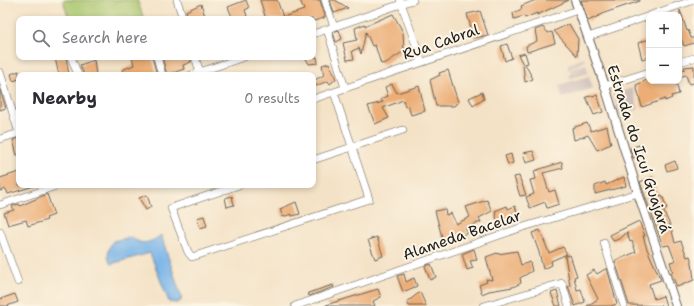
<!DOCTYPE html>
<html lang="en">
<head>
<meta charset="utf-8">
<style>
	body { margin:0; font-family:"Shantell Sans",sans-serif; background:#f7f7f7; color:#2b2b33 }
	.controls { position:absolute; right:12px; top:12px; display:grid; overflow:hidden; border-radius:8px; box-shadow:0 2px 6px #0003 }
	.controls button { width:36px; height:36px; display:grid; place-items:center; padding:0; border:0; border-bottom:1px solid #e1e1e2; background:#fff; color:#2b2b33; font:20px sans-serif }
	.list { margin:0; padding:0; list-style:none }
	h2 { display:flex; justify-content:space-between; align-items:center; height:52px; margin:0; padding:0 16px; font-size:17px }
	h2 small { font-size:13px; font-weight:400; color:#7c7c81 }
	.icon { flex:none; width:22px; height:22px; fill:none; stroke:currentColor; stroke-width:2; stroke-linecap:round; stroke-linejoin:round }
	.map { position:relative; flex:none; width:694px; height:306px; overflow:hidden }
	.search { position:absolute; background:#fff; box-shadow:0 2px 6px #0003; left:16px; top:16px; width:300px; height:44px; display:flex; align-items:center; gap:10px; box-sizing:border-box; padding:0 14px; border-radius:8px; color:#7c7c81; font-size:15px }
	.panel { position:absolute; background:#fff; box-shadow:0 2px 6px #0003; left:16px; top:72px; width:300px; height:116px; border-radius:8px }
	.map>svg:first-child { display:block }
	.industrial { fill:#cfc0ba }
	.green { fill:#a7c46a; stroke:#627043 }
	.water { fill:#76b2e8; stroke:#496782 }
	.building { fill:#ecad76 }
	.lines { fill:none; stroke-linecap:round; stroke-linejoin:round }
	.minor-casing { stroke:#686158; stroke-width:8 }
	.tertiary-casing { stroke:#686158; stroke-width:10 }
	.minor { stroke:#fff; stroke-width:7 }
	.tertiary { stroke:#fff; stroke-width:8 }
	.labels { text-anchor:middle; stroke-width:4; stroke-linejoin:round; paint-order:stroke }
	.street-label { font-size:15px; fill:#1c1c1c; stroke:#fcf5e5 }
</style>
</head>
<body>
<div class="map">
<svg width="694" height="306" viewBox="0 0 694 306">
	<rect width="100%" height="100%" fill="#fcf5e5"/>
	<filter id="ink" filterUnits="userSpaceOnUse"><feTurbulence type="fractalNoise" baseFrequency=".025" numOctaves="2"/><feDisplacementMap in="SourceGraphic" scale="8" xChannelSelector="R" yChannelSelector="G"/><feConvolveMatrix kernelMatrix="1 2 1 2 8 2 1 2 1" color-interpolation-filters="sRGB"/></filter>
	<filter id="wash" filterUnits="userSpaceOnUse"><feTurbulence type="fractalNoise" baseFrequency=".012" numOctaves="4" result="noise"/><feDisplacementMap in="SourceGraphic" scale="16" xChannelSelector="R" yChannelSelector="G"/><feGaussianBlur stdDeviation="0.9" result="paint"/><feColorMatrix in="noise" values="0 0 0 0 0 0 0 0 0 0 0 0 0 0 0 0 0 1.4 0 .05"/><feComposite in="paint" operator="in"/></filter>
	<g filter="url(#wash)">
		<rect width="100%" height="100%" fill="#f4e2c6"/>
		<path class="industrial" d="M584,58L585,61L568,70V64Z
			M586,64L588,73L571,78L569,75L581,70L571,72L570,70Z
			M589,76L593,88L562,98L559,85Z
			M632,88L639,109L619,115L613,94Z"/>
		<path class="green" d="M63,0H137L144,19H69Z"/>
		<path class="water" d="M161,235L181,296V301L176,303L169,302L150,253L111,264C106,256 108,249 113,241L132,237C141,247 152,242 161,235Z"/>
		<g id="blocks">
			<path class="building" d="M246,0L249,8L245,10L248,19H233L228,7Z
				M260,0H277L283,17L304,10L300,0H320L325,16L324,18L314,21L313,19H266Z
				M330,0H335L348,8L334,13Z
				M536,0H569L537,15V13L525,18L524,16L514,19L513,13L522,9L521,6Z
				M581,0H640V1L607,12L588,21Z
				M201,4L206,19H188L186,11Z
				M680,10L687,31L688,30L691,38H694V43L684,46L679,33Z
				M480,11L488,35L474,38L467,14Z
				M393,14L403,32L404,51L386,63L381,64L375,45L372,46L366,32L361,54L359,48L352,51L354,59L347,60L343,43L357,40L355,28L365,24V26Z
				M569,24L578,39L577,56L554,31Z
				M543,27L548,33L552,32L555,43L527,52L526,46L537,41L535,30Z
				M339,30L342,39L336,42L333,32Z
				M646,40L649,41V57L642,59L638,43Z
				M507,44L512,58L505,61L501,46Z
				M525,53L528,63L525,64L533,79L525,82L523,64L518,55Z
				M66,57L69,75H59L55,58Z
				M132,57H152L157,75H124L122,70L134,65Z
				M162,57H190L191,62L183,65L184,69L167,75Z
				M305,57H317L318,63L309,64Z
				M94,60L96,75H84L80,65Z
				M329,63L336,79L330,84L328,81L313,87V81L324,75L322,65Z
				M694,66V83L689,84L686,75L679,77V71L685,69L684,67Z
				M448,70L458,102L454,106H436L430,80L440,75L439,73Z
				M19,71V79L13,81L11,74Z
				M649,79V81H665L666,84L676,81L679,94L671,96L672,98L665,101V99L642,107L636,85Z
				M392,84L397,93L419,86L425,111L411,115L408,106L405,107L403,100L383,108L389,118L375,124L368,106L383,102L381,99L388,96L385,87Z
				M0,89L6,108L0,110Z
				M482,92L484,99L473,106L469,98Z
				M597,95L603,112L594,115L586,97Z
				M587,123L591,131L607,126L611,144L597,150L588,135L574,140L572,128Z
				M19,138V155H17L13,140Z
				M639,145L642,155L633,158L630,148Z
				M533,151L536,160L526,163L523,153Z
				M511,154L513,163L508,165L505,156Z
				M675,161L677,168L667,171L665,165Z
				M562,162L563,168L543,173L549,192L555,190L559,204L547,208L545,202L530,208L526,197L534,194L530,180L536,179L534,171Z
				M19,172V185L34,186L8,194L6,189L0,191V178Z
				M519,176L526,195L520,196L514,177Z
				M624,177L626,186L595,194V186L605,182L606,185Z
				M652,177L659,196L662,195L667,208L663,210L671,227L675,243L681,241L687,257L690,256L692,263L694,280L677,287L671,273L673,272L670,262L675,261L669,245L663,246L640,182Z
				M47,194L54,215L46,218L47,220L28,226L26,220L8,225L4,213L14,210L12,206L19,204L20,206Z
				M147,195L151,207L146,210L139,198Z
				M232,196L234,205L227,207L225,198Z
				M487,200L492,211L479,218L481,222L465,228L468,233L443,241L435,211L445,209L446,215L451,213L456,224L470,217L466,207Z
				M296,202L300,214L292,216L291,214L283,217L280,209Z
				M507,206L508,209L515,206L518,215L497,221L495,211Z
				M204,216L207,226L200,228L197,218Z
				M639,221L645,236H643L647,249L661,280L649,284L654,299L663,296L666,306L629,305L615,261L636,252L632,241L630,242L627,232L620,239L613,241L610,235Z
				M540,230L549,253L563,247L567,254L551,261L552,265L543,269L539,252L532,233Z
				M377,237L383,256L375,259L368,240Z
				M474,249L477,260L470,261L473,268L467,270L462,254Z
				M517,251L521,265L530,262L532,271L520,278L521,283L513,287L489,291L482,294L479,285L487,282L486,279L492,280L486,257L497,253L498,254Z
				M570,255L577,276L574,277L577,290L581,289L585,302L575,306L568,286H570L565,256Z
				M431,264L436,277L430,280L425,266Z
				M607,268L617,304L611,306H587L598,299L586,275L594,270L597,274Z
				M404,274L406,282L414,278L417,286L403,292L397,276Z
				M333,285L334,287L309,296L308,293Z
				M378,289L381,297L373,301L375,306H326V305Z
				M557,291L561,306H556L551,293Z
				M420,292L426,306H409L407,302Z
				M15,294L18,302L7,306H0V299Z"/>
		</g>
	</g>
	<g filter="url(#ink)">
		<use href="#blocks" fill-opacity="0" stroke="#686158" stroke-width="1"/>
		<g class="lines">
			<g class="minor-casing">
				<path id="minor" d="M177,0L183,19
					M325,0L334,27
					M400,0L422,62
					M651,15L694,0
					M327,29L345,88
					M313,34L413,0
					M588,37L649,16
					M71,57L78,75
					M157,57L162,75
					M195,57L201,75
					M679,62L694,58
					M0,72L19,133
					M191,75L244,57
					M605,86L649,72
					M313,99L578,10
					M0,139L19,133
					M313,160L403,130
					M239,185L171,208L188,252L192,257L369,199L334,92
					M0,205L59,185
					M0,232L18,282
					M604,243L624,306
					M295,306L520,228L638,193
					M484,306L562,283L569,306"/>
			</g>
			<g class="tertiary-casing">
				<path id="tertiary" d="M575,0L605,86L638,193L676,306"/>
			</g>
			<use href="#minor" class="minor"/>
			<use href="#tertiary" class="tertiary"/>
		</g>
	</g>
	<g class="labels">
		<g class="street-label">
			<text transform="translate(441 42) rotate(-19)" y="5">Rua Cabral</text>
			<text transform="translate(639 149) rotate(72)" y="5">Estrada do Icuí Guajará</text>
			<text transform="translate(462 235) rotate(-19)" y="5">Alameda Bacelar</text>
		</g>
	</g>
</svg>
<div class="controls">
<button>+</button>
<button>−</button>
</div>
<div class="search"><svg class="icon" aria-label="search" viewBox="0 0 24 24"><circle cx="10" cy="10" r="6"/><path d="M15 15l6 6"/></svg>Search here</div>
<section class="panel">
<h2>Nearby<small>0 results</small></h2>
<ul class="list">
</ul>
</section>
</div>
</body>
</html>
